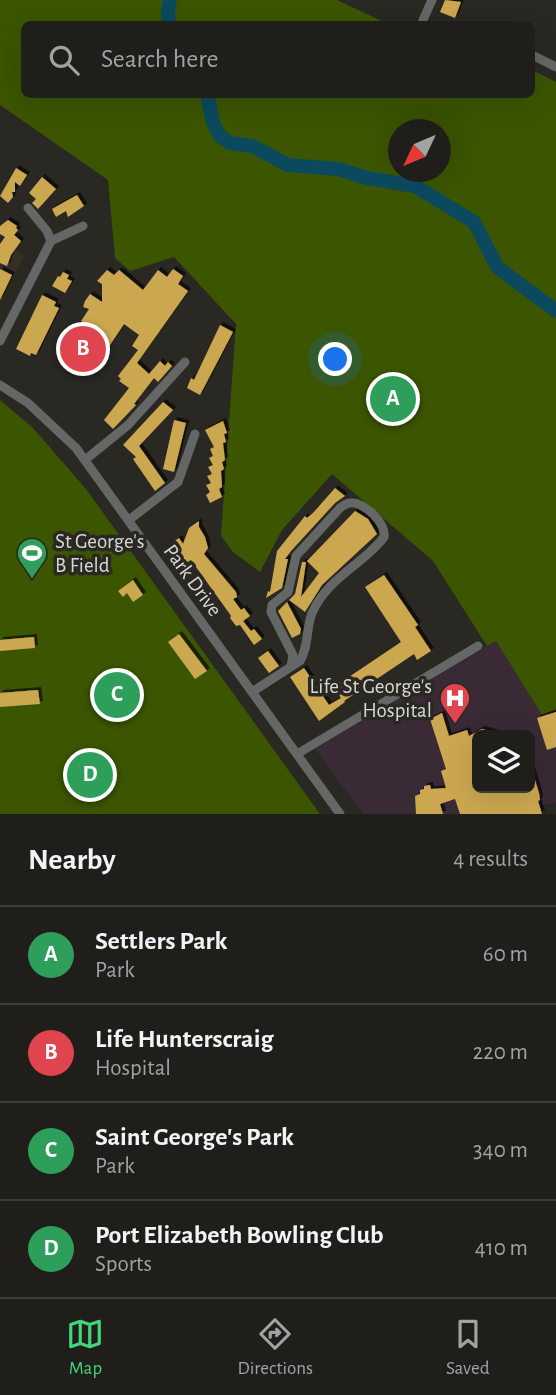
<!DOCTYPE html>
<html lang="en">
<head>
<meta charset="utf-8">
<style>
	body { margin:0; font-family:"Alegreya Sans",sans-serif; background:#2d2b27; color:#f1f3f6 }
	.controls { position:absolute; right:21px; bottom:21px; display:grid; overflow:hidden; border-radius:10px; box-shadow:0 7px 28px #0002 }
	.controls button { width:63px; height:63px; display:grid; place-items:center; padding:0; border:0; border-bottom:2px solid #3d3c39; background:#201e1a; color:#f1f3f6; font:35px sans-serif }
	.compass { position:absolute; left:388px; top:119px; width:63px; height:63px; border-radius:50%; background:#201e1a; box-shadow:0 7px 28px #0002; rotate:226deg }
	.you { position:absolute; left:336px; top:360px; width:24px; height:24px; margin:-18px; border:5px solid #fff; border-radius:50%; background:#1a73e8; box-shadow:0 0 0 10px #1a73e833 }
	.badge { display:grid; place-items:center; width:46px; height:46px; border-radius:50%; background:#40d77c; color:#fff; font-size:23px; font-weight:700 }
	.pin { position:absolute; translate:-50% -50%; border:4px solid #fff; box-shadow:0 2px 7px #0006 }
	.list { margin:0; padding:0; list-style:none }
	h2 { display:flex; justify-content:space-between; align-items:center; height:91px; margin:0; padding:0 28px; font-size:30px }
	h2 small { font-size:23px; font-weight:400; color:#a2a2a2 }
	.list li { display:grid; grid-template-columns:46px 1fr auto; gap:21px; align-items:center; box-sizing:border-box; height:98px; padding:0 28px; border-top:2px solid #3d3c39 }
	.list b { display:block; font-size:26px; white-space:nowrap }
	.list p { margin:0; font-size:23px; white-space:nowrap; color:#a2a2a2 }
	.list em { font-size:23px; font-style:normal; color:#a2a2a2 }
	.icon { flex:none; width:38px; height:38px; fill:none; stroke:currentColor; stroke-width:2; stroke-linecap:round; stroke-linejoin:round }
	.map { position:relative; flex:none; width:556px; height:814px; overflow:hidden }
	.search { position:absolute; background:#201e1a; box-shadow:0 7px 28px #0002; left:21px; right:21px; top:21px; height:77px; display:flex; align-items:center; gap:18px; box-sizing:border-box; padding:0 24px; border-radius:10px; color:#a2a2a2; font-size:26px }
	.sheet { height:483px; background:#201e1a }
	nav { display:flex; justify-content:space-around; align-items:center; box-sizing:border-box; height:98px; border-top:2px solid #3d3c39; background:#201e1a; font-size:19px; color:#a2a2a2 }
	nav a { display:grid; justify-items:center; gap:4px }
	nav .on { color:#40d77c }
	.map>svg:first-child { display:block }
	.built { fill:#353026 }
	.medical { fill:#392a36; fill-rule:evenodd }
	.green { fill:#3b5501; fill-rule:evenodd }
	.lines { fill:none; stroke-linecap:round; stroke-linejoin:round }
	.river { stroke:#0b495f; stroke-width:14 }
	.building { fill:#cba74f; filter:url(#shadow) }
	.minor { stroke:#646766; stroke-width:9 }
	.labels { text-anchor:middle; stroke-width:7; stroke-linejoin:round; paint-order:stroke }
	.poi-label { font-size:21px; fill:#d9d8d5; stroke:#2a2823; text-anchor:start }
	.street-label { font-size:21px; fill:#d9d8d5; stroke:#2a2823 }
</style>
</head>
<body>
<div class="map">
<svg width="556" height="814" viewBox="0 0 556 814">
	<defs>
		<filter id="shadow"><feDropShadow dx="3" dy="-3" stdDeviation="0" flood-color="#0009"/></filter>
	</defs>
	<rect width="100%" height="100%" fill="#2a2823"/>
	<path class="built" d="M0,242L24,255L0,303Z"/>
	<path class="medical" d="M496,641L542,714L556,709V803L482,814H363L315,749ZM477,735H530V788H477Z"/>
	<path class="green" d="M0,0H337L388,24H24V94H532V70L556,82V709L542,715L496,641L487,646L433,561L332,474L282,530L260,572L233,552L221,536L236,324L174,257L130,271L115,258L108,180L0,105ZM398,130H440V172H398Z
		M0,400L33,428L86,489L320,814H0Z"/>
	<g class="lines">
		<path class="river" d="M169,24L168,11L170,0
			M207,94L213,123L220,136L230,143L252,146L288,165L338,169L367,178L415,186L474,222L497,267L556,311"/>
	</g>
	<path class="building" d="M445,0L461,2L455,18L440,12Z
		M16,168L27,175L20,186L15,182V192H12L13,197L8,203L0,196Z
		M42,177L56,189L38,209L32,203L36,199L29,193Z
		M77,195L84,206L68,217L66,211L56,217L52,209Z
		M8,220L17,226L16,228L18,230L14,235L21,241L11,255L7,266L0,263V244L5,237L0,234V226Z
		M0,269L12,275L0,300Z
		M173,269L183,276L178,284L188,291L137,363L149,374L160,361L165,366L168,362L172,366L158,382L154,378L134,404L136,405L113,429L104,420L129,388L119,381L121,379L118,376L138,350L132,346L139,335L124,324L102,357L75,336L84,323L81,321L89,309L83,307L85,301L90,294L102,302V284L97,281L107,270L114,275L119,270L143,290L158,270L167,277Z
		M63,272L69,275L67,279L72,281L65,293L52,286L58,276L60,277Z
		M42,295L56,302L54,306L59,308L36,355L31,353L30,356L16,349Z
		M220,325L233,332L200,395L187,388L191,378L194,380Z
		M163,402L173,410L139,446L165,483L155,491L133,459L136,457L123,445Z
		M174,420L186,423L174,472L163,469Z
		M223,421L227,433L224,434L226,442L223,443L225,460L222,462L224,469L221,471L222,487L219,489L222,497L210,503L206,495L210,492L206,485L211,483L207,476L212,474L208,467L213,465L209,458L213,456L210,449L214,447L205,430Z
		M335,488L345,496L335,503L291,551L285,559H288L282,588L266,598L268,591L270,592L277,551L305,516L307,518L313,513Z
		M355,511L368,519L377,534L322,585L305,612L289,600L295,594L302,562H306L301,597L319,573L307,561Z
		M199,521V527L205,537L208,548L204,554L236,592L237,597L233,599L241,610L244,608L250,616L243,621L251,631L254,629L262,639L254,645L240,625L236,626L230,618L231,616L229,613L191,560L186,563L172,543L179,538L183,544L189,528Z
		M384,575L418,625L415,627L431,651L417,660L414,654L344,701L345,702L319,721L290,677L304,668L329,705L341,698L334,687L401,642L365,587Z
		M133,580L143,595L133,602L127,593L123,597L118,591Z
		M287,602L301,629L300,634L292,638L278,611Z
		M179,634L207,671L195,679L168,642Z
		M34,637L35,648L0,651V640Z
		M268,651L279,666L269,673L258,658Z
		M38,690L40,704L0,707V693Z
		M556,712V747L547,750L537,718Z
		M442,713L449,736L467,730L469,736L482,729L500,734L477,735V788H530L531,767L539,793L540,800L538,801L542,814H460L455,799L440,804L443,814H416L415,796L420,794V790L424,789V786L430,785L431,789L446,788L441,771L446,769L430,719Z"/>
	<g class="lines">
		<path class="minor" d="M423,20L432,0
			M532,55L556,67
			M51,241L83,226
			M0,341L51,241L47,231L28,208
			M0,385L28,403L76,448L340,814
			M85,460L128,425L185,362
			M129,520L178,482L195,434
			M252,692L300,661C309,646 306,628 312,613C327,578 364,564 384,537C387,524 364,501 350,503C346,503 343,506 340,508L296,556L288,592L272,605L271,612L293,655L291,666
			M297,754L478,646"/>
	</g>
	<defs>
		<g id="stadium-pin" transform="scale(1.575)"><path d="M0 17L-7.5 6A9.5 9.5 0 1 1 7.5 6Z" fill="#2e9e5b" stroke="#2a2823"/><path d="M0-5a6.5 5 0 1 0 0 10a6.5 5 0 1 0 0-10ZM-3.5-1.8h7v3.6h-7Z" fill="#fff"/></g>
		<g id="hospital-pin" transform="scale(1.575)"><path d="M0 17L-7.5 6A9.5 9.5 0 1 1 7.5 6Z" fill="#e0444e" stroke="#2a2823"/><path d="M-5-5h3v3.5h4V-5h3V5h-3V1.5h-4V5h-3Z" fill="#fff"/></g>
	</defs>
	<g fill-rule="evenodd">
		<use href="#stadium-pin" x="32" y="553"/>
		<use href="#hospital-pin" x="455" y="698"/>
	</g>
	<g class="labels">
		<g class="poi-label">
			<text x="55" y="548">St George's<tspan x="55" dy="24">B Field</tspan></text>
			<text x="432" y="693" text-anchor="end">Life St George's<tspan x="432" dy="24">Hospital</tspan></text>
		</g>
		<g class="street-label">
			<text transform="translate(193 580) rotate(54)" y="7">Park Drive</text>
		</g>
	</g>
</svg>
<div class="controls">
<button><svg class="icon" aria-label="layers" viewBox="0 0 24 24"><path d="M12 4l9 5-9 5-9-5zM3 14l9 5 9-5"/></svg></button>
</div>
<svg class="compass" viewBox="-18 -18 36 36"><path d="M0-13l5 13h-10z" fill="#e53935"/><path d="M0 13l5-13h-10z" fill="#a2a2a2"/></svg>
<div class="you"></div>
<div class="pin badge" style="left:393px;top:399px;background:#2e9e5b">A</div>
<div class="pin badge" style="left:83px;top:349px;background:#e0444e">B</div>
<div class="pin badge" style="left:117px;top:695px;background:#2e9e5b">C</div>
<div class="pin badge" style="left:90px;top:775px;background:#2e9e5b">D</div>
<div class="search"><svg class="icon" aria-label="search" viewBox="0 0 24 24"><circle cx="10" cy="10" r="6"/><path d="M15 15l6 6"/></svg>Search here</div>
</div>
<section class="sheet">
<h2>Nearby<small>4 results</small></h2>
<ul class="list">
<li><span class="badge" style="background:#2e9e5b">A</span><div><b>Settlers Park</b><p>Park</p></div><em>60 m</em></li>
<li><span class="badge" style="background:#e0444e">B</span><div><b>Life Hunterscraig</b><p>Hospital</p></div><em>220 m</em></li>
<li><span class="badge" style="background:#2e9e5b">C</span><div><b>Saint George's Park</b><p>Park</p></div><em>340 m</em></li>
<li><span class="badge" style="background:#2e9e5b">D</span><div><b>Port Elizabeth Bowling Club</b><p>Sports</p></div><em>410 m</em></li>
</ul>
</section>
<nav>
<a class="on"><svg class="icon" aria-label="map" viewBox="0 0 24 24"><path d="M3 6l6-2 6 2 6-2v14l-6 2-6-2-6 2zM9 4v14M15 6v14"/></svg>Map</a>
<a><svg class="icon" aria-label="directions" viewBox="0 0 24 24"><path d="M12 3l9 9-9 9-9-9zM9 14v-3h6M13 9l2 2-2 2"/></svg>Directions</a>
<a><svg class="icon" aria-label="saved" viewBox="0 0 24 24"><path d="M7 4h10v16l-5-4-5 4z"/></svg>Saved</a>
</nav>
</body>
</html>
